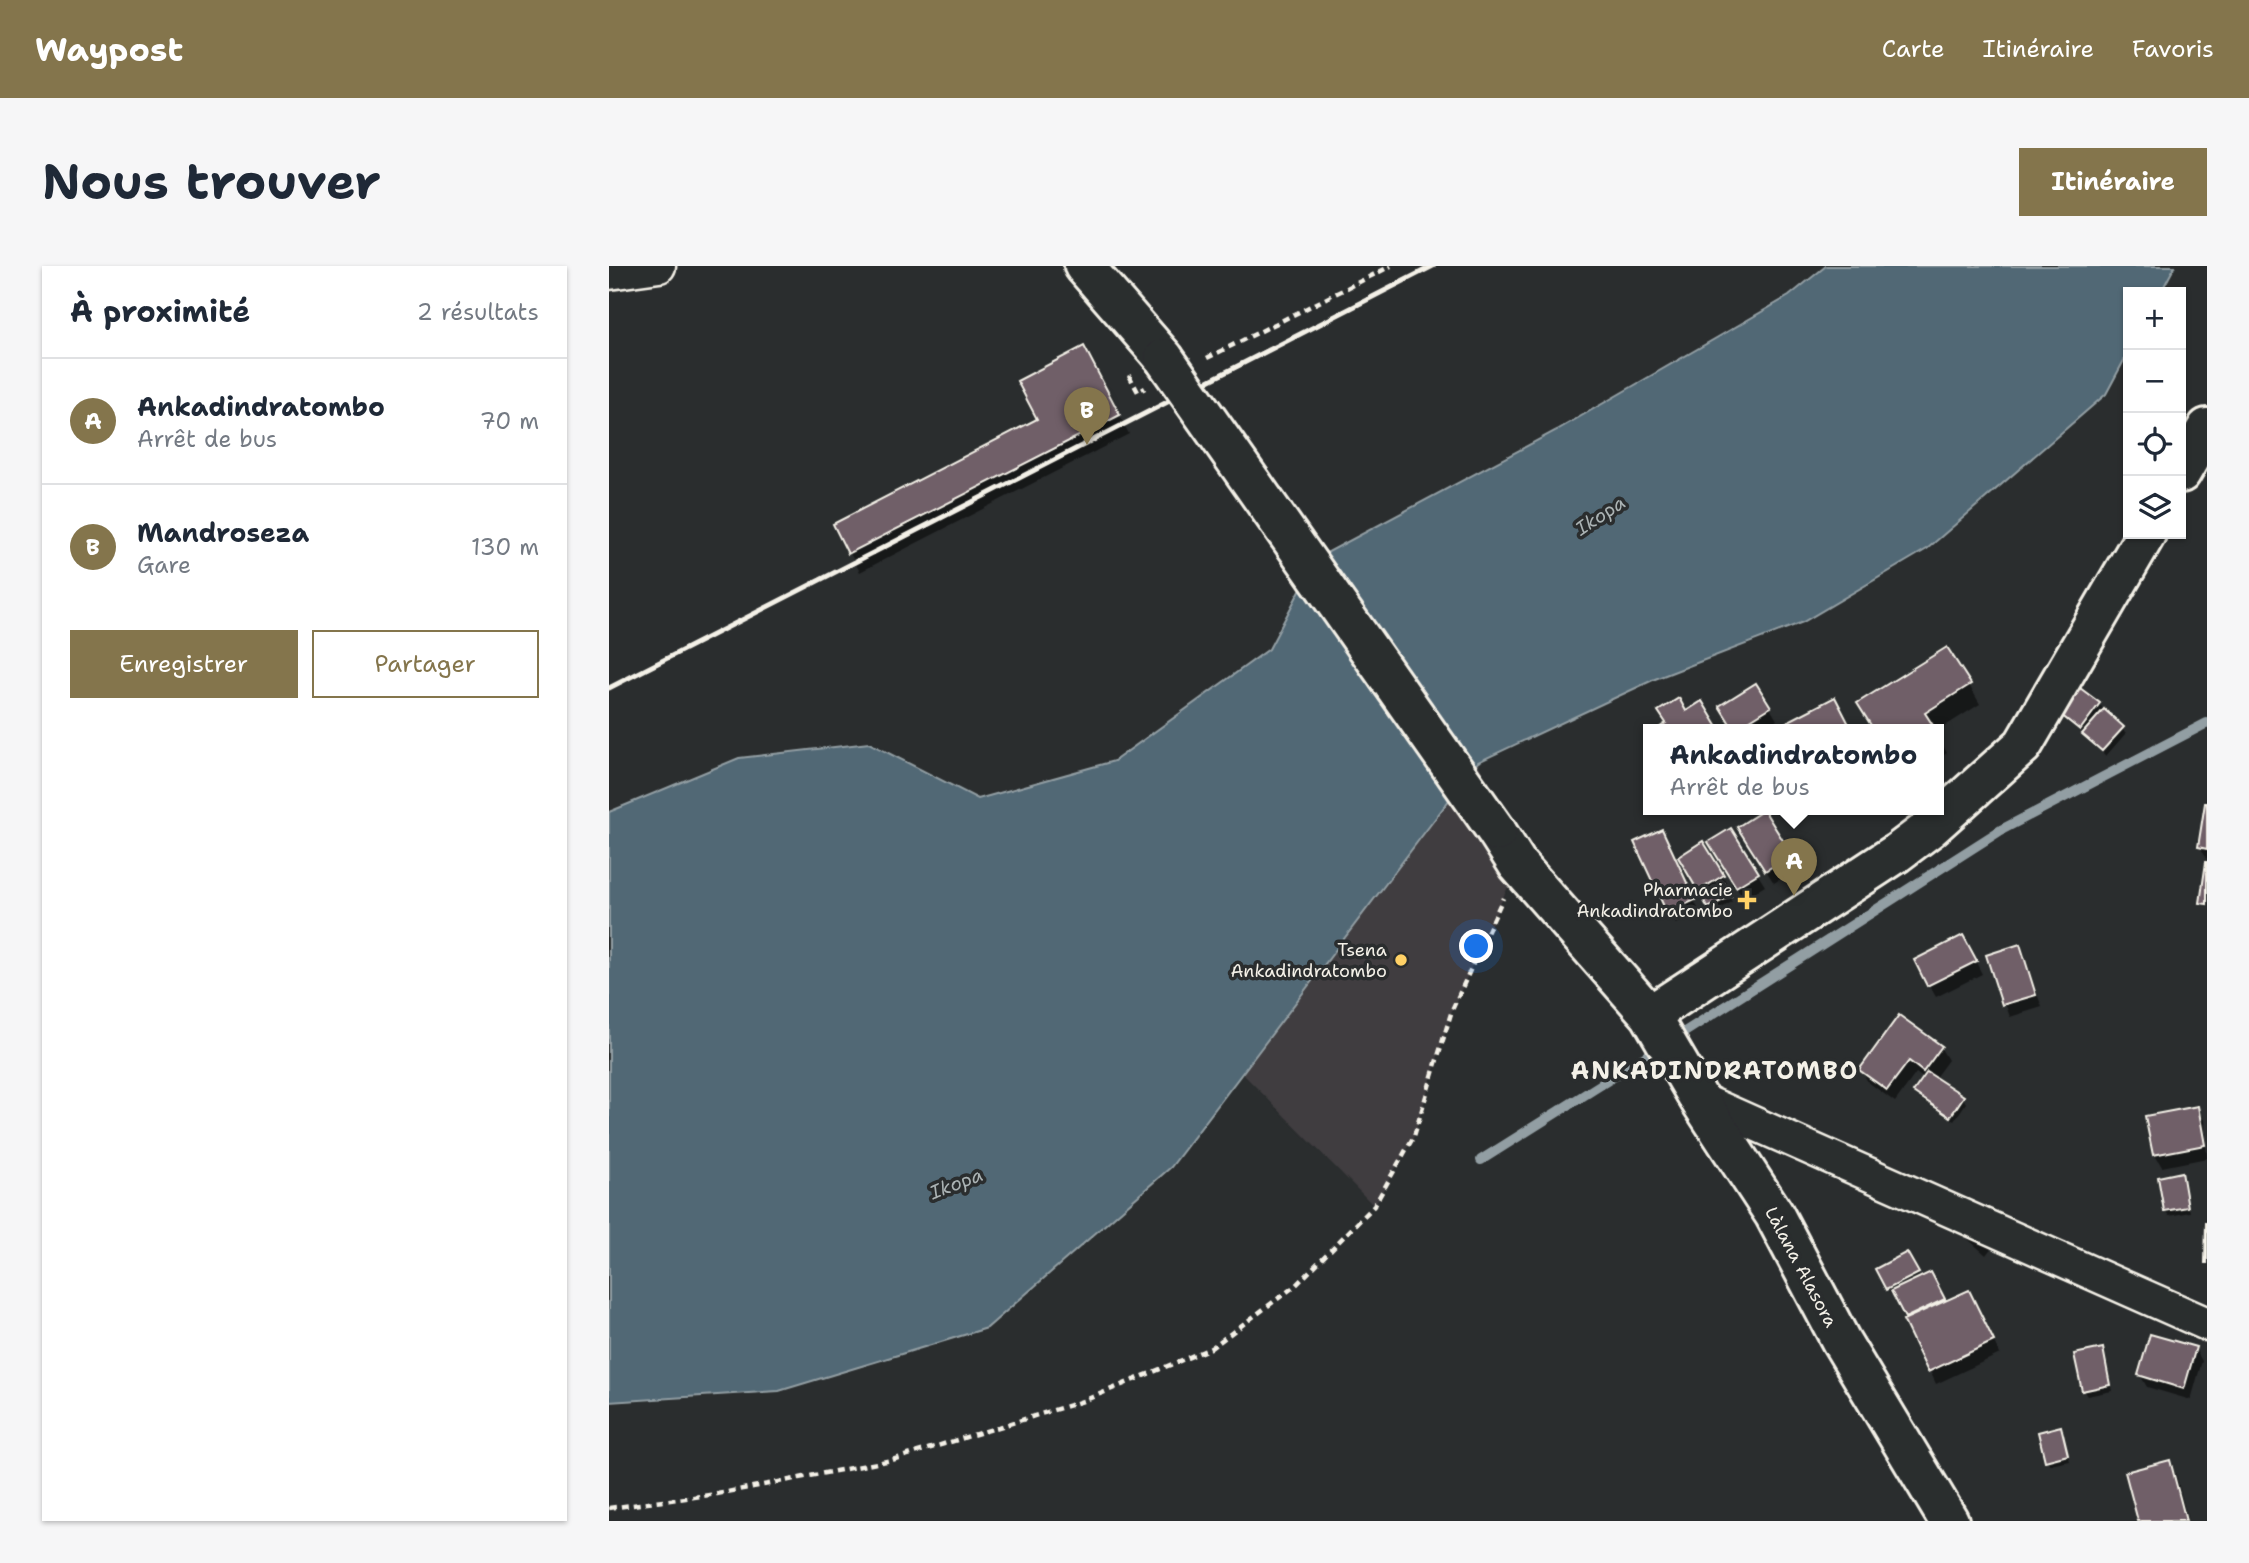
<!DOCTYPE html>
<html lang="fr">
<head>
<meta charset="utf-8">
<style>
	body { margin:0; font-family:"Shantell Sans",sans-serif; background:#f6f6f7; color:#1f2937 }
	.controls { position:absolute; right:21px; top:21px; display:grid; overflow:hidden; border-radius:0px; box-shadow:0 2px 5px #0004 }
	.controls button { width:63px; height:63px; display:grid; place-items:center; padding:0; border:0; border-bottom:2px solid #e0e1e3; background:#fff; color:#1f2937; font:35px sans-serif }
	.you { position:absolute; left:868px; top:681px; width:24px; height:24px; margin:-18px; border:5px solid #fff; border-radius:50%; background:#1a73e8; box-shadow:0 0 0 10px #1a73e833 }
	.badge { display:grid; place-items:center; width:46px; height:46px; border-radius:50%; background:#84754c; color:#fff; font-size:23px; font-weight:700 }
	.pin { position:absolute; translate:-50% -58px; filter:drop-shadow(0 2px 4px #0008) }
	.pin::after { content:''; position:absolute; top:37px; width:24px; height:21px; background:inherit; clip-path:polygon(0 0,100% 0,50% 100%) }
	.popup { position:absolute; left:1034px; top:458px; width:301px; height:91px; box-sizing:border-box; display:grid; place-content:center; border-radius:0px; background:#fff; filter:drop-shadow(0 2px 5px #0005); font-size:23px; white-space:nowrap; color:#747a83 }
	.popup b { font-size:26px; color:#1f2937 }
	.popup::after { content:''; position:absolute; left:50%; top:100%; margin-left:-14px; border:14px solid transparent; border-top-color:#fff }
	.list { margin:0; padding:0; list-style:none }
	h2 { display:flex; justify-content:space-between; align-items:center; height:91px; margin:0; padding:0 28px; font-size:30px }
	h2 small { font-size:23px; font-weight:400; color:#747a83 }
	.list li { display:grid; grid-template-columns:46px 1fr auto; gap:21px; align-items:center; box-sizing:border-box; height:126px; padding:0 28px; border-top:2px solid #e0e1e3 }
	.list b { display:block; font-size:26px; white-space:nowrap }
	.list p { margin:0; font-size:23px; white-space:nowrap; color:#747a83 }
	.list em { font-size:23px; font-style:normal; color:#747a83 }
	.actions { display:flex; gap:14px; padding:21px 28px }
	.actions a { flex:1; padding:16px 0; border:2px solid #84754c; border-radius:0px; text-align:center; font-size:24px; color:#84754c }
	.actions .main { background:#84754c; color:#fff }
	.icon { flex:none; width:38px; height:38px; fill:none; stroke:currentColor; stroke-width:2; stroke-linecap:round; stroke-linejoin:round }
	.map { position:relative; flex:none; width:1598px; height:1255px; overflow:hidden; border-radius:0px }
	header { display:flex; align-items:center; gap:42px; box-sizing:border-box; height:98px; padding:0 35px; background:#84754c; color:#fff }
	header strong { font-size:33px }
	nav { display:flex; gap:38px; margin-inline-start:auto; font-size:24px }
	.intro { display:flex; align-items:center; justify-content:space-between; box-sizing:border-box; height:168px; padding:0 42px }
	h1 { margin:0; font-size:49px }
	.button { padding:18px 32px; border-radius:0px; background:#84754c; color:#fff; font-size:24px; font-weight:700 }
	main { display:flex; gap:42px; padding:0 42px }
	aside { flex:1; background:#fff; border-radius:0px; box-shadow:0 2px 5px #0004 }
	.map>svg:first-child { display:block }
	.built { fill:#3f3c3f }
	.water { fill:#516775; stroke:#929ea3; stroke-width:2 }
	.shadow { fill:#0007 }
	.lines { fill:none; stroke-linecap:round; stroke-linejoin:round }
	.stream { stroke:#929ea3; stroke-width:10 }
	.building { fill:#6f5e68; stroke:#f4f1e8; stroke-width:2 }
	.street-casing { stroke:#f4f1e8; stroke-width:37 }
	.secondary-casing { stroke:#f4f1e8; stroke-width:44 }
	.path { stroke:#f4f1e8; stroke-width:4.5; stroke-dasharray:7 5; stroke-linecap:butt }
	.street { stroke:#2a2d2e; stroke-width:32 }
	.secondary { stroke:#2a2d2e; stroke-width:38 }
	.rail { stroke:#f4f1e8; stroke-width:5 }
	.secondary-bridge-casing { stroke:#f4f1e8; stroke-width:44; stroke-linecap:butt }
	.secondary-bridge { stroke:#2a2d2e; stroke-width:38 }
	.poi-dot { fill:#ffd166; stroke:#2a2d2e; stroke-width:2.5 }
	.labels { text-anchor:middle; stroke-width:7; stroke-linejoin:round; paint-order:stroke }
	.poi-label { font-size:18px; fill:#f4f1e8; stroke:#2a2d2e; text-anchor:end }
	.street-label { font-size:18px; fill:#f4f1e8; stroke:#2a2d2e }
	.water-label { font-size:19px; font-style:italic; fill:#abb3b4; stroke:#2a2d2e }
	.district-label { font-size:24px; font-weight:bold; letter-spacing:2px; fill:#f4f1e8; stroke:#2a2d2e }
</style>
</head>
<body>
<header>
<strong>Waypost</strong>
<nav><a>Carte</a><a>Itinéraire</a><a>Favoris</a></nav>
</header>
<div class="intro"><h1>Nous trouver</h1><a class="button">Itinéraire</a></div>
<main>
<aside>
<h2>À proximité<small>2 résultats</small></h2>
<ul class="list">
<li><span class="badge">A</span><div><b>Ankadindratombo</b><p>Arrêt de bus</p></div><em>70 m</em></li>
<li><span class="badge">B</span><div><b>Mandroseza</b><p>Gare</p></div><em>130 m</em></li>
</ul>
<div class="actions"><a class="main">Enregistrer</a><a>Partager</a></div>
</aside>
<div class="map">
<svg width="1598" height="1255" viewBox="0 0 1598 1255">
	<rect width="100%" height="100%" fill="#2a2d2e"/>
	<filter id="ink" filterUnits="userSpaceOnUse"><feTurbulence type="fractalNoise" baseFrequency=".0143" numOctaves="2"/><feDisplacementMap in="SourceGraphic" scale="14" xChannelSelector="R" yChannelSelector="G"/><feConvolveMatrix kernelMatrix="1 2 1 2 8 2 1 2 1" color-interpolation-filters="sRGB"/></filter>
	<g filter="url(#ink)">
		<path class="built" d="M869,496L909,599L843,744L805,870L765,940L633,807Z"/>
		<path class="water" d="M1217,0H1566L1552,26H1519V87L1497,128L1318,283L1194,356L1046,413L869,496L562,901L378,1062L170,1125L0,1136V546L130,492L260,477L369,533L505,495L660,383L708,292L948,164L1180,30Z"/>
		<path class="shadow" d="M486,101L520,168L251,306L226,259L430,154Z
			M1360,419L1371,438L1330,464H1265Z
			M1471,424L1490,438L1517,467L1497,490L1453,448Z
			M1112,441L1161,442L1168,454L1152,464H1126Z
			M1330,473L1338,487L1330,492Z
			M1598,539V593L1591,581Z
			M1121,564L1156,620L1135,633L1108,589Z
			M1137,573L1182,590L1189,602L1165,617Z
			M1059,577L1091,647L1067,658L1059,646Z
			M1094,578L1121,623L1117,625L1123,636L1104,647L1071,592Z
			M1410,680L1433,741L1401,751L1379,690Z
			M1361,684L1373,708L1327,731L1320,719Z
			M1331,781L1339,794L1325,813L1354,832L1357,837L1345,855L1310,832L1306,826L1315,813L1307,807L1286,836L1259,816L1252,804Z
			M1588,842L1595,854L1598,892L1553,901L1546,889Z
			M1572,908L1581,946L1560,950L1556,944Z
			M1344,960L1391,971L1377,989Z
			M1298,988L1312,1013L1329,1020L1337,1036L1366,1038L1391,1088L1327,1118L1285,1027L1282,1029L1268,1004Z
			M1586,1083L1593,1095L1582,1134L1538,1121L1531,1109Z
			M1493,1084L1503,1125L1478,1130L1474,1124Z
			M1451,1162L1461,1195L1441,1199L1438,1194Z
			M1560,1196L1567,1209L1579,1255H1531Z"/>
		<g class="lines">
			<path class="stream" d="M1063,774L1392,564L1598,457
				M872,894L1050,782"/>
		</g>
		<path class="building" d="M475,80L511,149L239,288L224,258L428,153L408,115Z
			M1338,381L1362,418L1316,447L1327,464H1265L1248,437Z
			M1147,417L1162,441L1125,464L1110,440Z
			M1471,422L1491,437L1471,464L1451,448Z
			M1226,431L1243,464H1177L1174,458Z
			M1070,432L1077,445L1093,435L1110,463L1047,464L1057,457L1049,445Z
			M1495,443L1515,461L1493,485L1473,468Z
			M1596,537H1598V583L1589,581Z
			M1155,544L1183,589L1156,605L1128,561Z
			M1122,562L1150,607L1127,621L1099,576Z
			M1053,563L1086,634L1058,647L1025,576Z
			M1094,575L1115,609L1089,625L1069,591Z
			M1597,596H1598V638L1591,637Z
			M1115,617L1122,630L1099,642L1092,630Z
			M1354,669L1368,695L1318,720L1305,694Z
			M1411,678L1427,729L1393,739L1377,689Z
			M1290,749L1333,780L1314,806L1300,795L1278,824L1250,804Z
			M1318,806L1355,830L1341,851L1304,826Z
			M1589,840L1596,879L1544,889L1536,850Z
			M1573,906L1579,941L1555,945L1549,911Z
			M1597,957H1598V997H1596Z
			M1298,986L1310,1007L1277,1024L1266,1003Z
			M1322,1006L1336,1033L1296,1052L1282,1025Z
			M1360,1024L1385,1075L1319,1106L1294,1054Z
			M1541,1068L1587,1081L1575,1123L1529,1109Z
			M1494,1082L1501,1119L1473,1125L1465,1088Z
			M1452,1160L1459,1189L1436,1195L1429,1166Z
			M1561,1194L1577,1255H1529L1516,1206Z"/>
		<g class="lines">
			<g class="street-casing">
				<path id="street" d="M0,7L50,0
					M1090,833L1598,1058"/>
			</g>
			<g class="secondary-casing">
				<path id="secondary" d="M475,0L555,92
					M1572,207L1598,162
					M888,566L909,599L1041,749L1090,833L1165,948L1232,1075L1340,1255
					M1041,749L1288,587L1320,563L1414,479L1537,268"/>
			</g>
			<path class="path" d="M598,92L782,0
				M520,109L529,126L536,122
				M0,1242L108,1228L283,1194L474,1135L602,1082L686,1020L765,940L805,870L843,744L894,632"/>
			<use href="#street" class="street"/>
			<use href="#secondary" class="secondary"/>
			<path class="rail" d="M0,422L824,0"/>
			<g class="secondary-bridge-casing">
				<path id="secondary-bridge" d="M555,92L888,566"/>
			</g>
			<use href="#secondary-bridge" class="secondary-bridge"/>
		</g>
	</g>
	<g class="poi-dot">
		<path d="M1134.5 623.5h7v7h7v7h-7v7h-7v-7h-7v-7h7z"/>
		<circle cx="792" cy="694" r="7"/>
	</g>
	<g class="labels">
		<g class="poi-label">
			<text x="1124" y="630">Pharmacie<tspan x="1124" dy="21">Ankadindratombo</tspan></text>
			<text x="778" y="690">Tsena<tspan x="778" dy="21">Ankadindratombo</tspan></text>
		</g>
		<g class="street-label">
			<text transform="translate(1192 1001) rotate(62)" y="6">Làlana Alasora</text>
		</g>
		<g class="water-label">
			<text transform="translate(991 249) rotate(-33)" y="7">Ikopa</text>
			<text transform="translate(347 917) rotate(-21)" y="7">Ikopa</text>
		</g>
		<g class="district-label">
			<text x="1106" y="813">ANKADINDRATOMBO</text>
		</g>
	</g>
</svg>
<div class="controls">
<button>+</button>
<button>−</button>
<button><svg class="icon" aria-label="locate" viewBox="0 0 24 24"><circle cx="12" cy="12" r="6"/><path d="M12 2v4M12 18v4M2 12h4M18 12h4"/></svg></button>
<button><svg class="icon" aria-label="layers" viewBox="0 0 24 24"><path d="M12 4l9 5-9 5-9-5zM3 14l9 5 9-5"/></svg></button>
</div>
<div class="you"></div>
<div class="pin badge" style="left:1185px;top:630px">A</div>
<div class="popup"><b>Ankadindratombo</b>Arrêt de bus</div>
<div class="pin badge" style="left:478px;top:179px">B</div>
</div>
</main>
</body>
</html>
